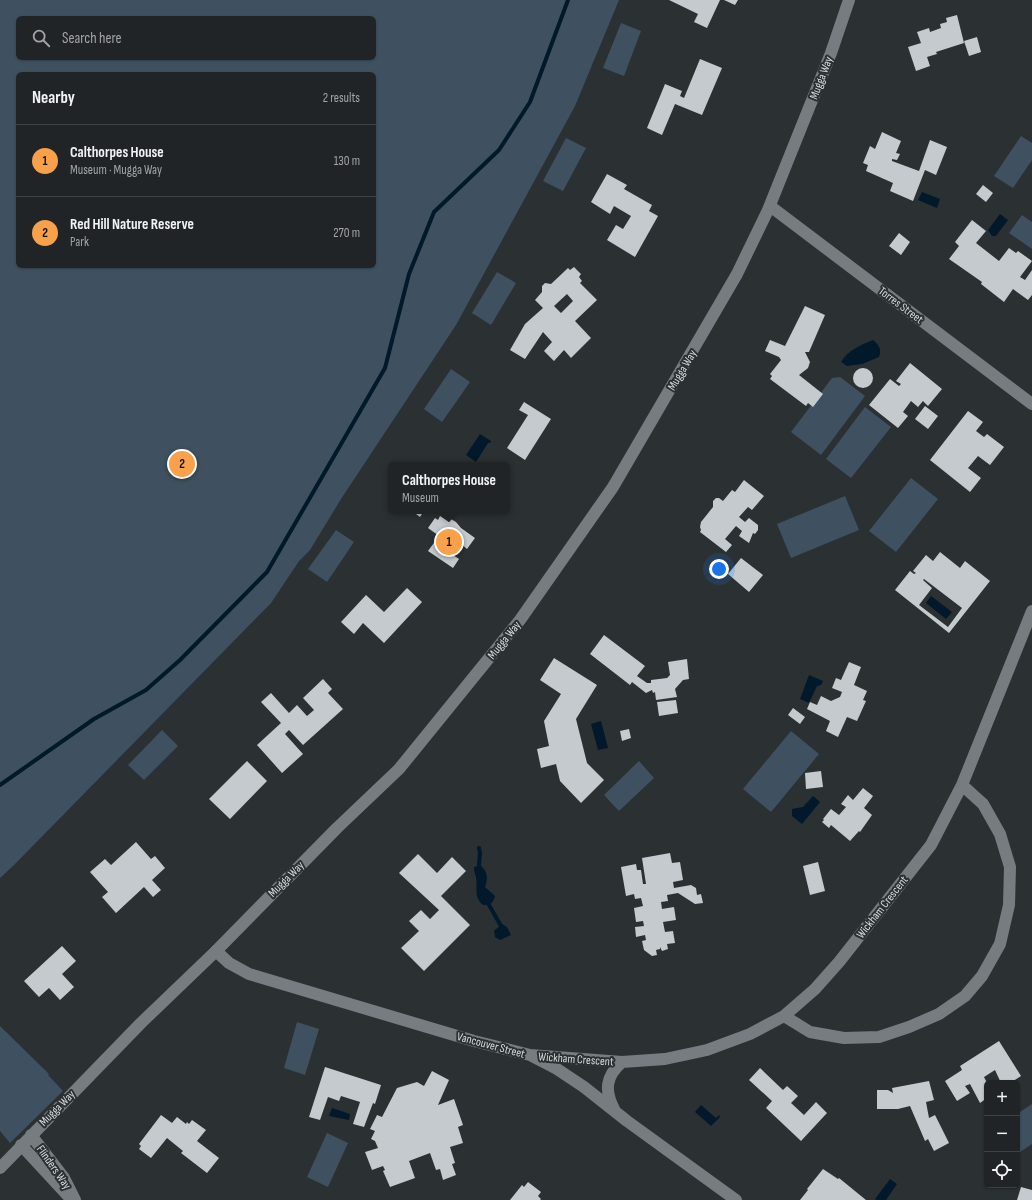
<!DOCTYPE html>
<html lang="en">
<head>
<meta charset="utf-8">
<style>
	body { margin:0; font-family:"Sofia Sans Condensed",sans-serif; background:#2d3032; color:#f1f3f6 }
	.controls { position:absolute; right:12px; bottom:12px; display:grid; overflow:hidden; border-radius:6px; box-shadow:0 1px 3px #0004 }
	.controls button { width:36px; height:36px; display:grid; place-items:center; padding:0; border:0; border-bottom:1px solid #3d4143; background:#202426; color:#f1f3f6; font:20px sans-serif }
	.you { position:absolute; left:719px; top:569px; width:14px; height:14px; margin:-10px; border:3px solid #fff; border-radius:50%; background:#1a73e8; box-shadow:0 0 0 6px #1a73e833 }
	.badge { display:grid; place-items:center; width:26px; height:26px; border-radius:50%; background:#f8a14a; color:#111; font-size:13px; font-weight:700 }
	.pin { position:absolute; translate:-50% -50%; border:2px solid #fff; box-shadow:0 1px 4px #0006 }
	.popup { position:absolute; left:388px; top:462px; width:122px; height:52px; box-sizing:border-box; display:grid; place-content:center; border-radius:6px; background:#202426; filter:drop-shadow(0 1px 3px #0005); font-size:13px; white-space:nowrap; color:#a2a4a7 }
	.popup b { font-size:15px; color:#f1f3f6 }
	.popup::after { content:''; position:absolute; left:50%; top:100%; margin-left:-8px; border:8px solid transparent; border-top-color:#202426 }
	.list { margin:0; padding:0; list-style:none }
	h2 { display:flex; justify-content:space-between; align-items:center; height:52px; margin:0; padding:0 16px; font-size:17px }
	h2 small { font-size:13px; font-weight:400; color:#a2a4a7 }
	.list li { display:grid; grid-template-columns:26px 1fr auto; gap:12px; align-items:center; box-sizing:border-box; height:72px; padding:0 16px; border-top:1px solid #3d4143 }
	.list b { display:block; font-size:15px; white-space:nowrap }
	.list p { margin:0; font-size:13px; white-space:nowrap; color:#a2a4a7 }
	.list em { font-size:13px; font-style:normal; color:#a2a4a7 }
	.icon { flex:none; width:22px; height:22px; fill:none; stroke:currentColor; stroke-width:2; stroke-linecap:round; stroke-linejoin:round }
	.map { position:relative; flex:none; width:1032px; height:1200px; overflow:hidden }
	.search { position:absolute; background:#202426; box-shadow:0 1px 3px #0004; left:16px; top:16px; width:360px; height:44px; display:flex; align-items:center; gap:10px; box-sizing:border-box; padding:0 14px; border-radius:6px; color:#a2a4a7; font-size:15px }
	.panel { position:absolute; background:#202426; box-shadow:0 1px 3px #0004; left:16px; top:72px; width:360px; height:196px; border-radius:6px }
	.map>svg:first-child { display:block }
	.green { fill:#3f5160; fill-rule:evenodd }
	.water { fill:#01192a }
	.lines { fill:none; stroke-linecap:round; stroke-linejoin:round }
	.stream { stroke:#01192a; stroke-width:4 }
	.building { fill:#c5cacf; fill-rule:evenodd }
	.street { stroke:#777c80; stroke-width:12 }
	.secondary { stroke:#777c80; stroke-width:12 }
	.labels { text-anchor:middle; stroke-width:4; stroke-linejoin:round; paint-order:stroke }
	.street-label { font-size:12px; fill:#d7dadc; stroke:#2b3033 }
</style>
</head>
<body>
<div class="map">
<svg width="1032" height="1200" viewBox="0 0 1032 1200">
	<rect width="100%" height="100%" fill="#2b3033"/>
	<path class="green" d="M0,0H619L575,106L456,325L341,499L310,550L299,561L271,603L14,865L0,878ZM18,18H374V58H18ZM18,74H374V266H18Z
		M621,23L641,31L624,76L603,68Z
		M1021,136L1032,143V160L1013,188L994,176Z
		M566,138L586,148L563,191L543,181Z
		M1022,215L1032,222V249L1009,233Z
		M497,272L516,283L491,325L472,313Z
		M451,369L470,382L442,422L424,409Z
		M840,377L865,396L821,455L791,432L832,378Z
		M865,407L891,427L851,478L826,459Z
		M911,478L938,499L896,552L869,531Z
		M845,496L859,530L791,558L777,524Z
		M336,530L354,542L327,582L308,569Z
		M162,730L178,746L144,780L128,765Z
		M791,731L819,754L771,812L743,789Z
		M639,761L654,778L619,811L604,795Z
		M297,1022L319,1029L305,1075L284,1068Z
		M0,1026L49,1074L48,1075L63,1091L10,1143L0,1131Z
		M1032,1104V1144L1017,1154V1114Z
		M327,1133L348,1143L328,1187L307,1177Z"/>
	<path class="water" d="M922,192L940,199L937,208L918,200Z
		M1000,214L1008,220L996,236H992L988,230Z
		M873,340C879,345 882,349 879,357L862,364L847,366L841,362C848,350 861,345 873,340Z
		M480,434L491,441L490,443H488L476,462L466,455Z
		M931,596L952,612L946,619L926,603Z
		M809,675L823,681L821,685L817,686L809,703L800,699Z
		M601,721L608,748L598,750L591,724Z
		M813,796L820,802L802,824L792,816V809L803,807Z
		M480,865C488,871 488,879 485,887L495,896C493,903 491,905 483,905C473,896 478,889 476,877C475,874 474,871 474,867Z
		M502,924L507,927L511,935L500,940L495,937L494,931Z
		M701,1105L716,1118L719,1115L720,1117L711,1126L695,1112Z
		M332,1108L350,1114L349,1120L329,1116Z
		M890,1179L897,1184L886,1200H876L875,1199Z"/>
	<g class="lines">
		<path class="stream" d="M0,785L94,719L146,690L180,660L267,572L385,368L409,274L434,212L499,150L530,102L568,0
			M479,848L480,853L479,865
			M489,905L501,926"/>
	</g>
	<path class="building" d="M669,0H720L707,28L694,22L698,14Z
		M724,0H738L735,5Z
		M957,15L964,43L936,52L937,54L927,57L930,66L916,71L908,47L921,43L917,32L929,28L930,32L941,28L940,24L947,22L946,18Z
		M977,37L981,52L969,56L964,41Z
		M700,59L722,68L702,115L675,104L662,135L647,128L665,84L682,91L680,96L684,98Z
		M882,132L901,141L896,153L900,154L897,160L892,159V161L919,171L930,140L947,147L936,175L925,170L913,201L890,191L893,183L866,171L868,165L863,163L870,146L875,149Z
		M607,174L627,185L624,189L652,205L649,211L658,216L635,257L607,240L616,225L623,229L631,216L614,206L610,214L591,202Z
		M983,185L993,193L986,202L976,194Z
		M972,220L986,231L976,243L999,261L1009,248L1016,253L1018,251L1032,261L1020,277L1025,280L1032,270V295L1028,300L1013,289L1004,302L981,284L982,282L949,259L959,246L955,242Z
		M899,233L910,242L901,255L889,246Z
		M574,267L581,274L579,277L582,281L580,283L597,300L575,321L591,338L571,358L564,350L554,361L544,351L552,342L543,332L525,359L510,350L525,324L543,308L535,300L542,292V286L545,283L551,284L568,268L570,270ZM567,294L573,301L561,313L554,306Z
		M805,306L825,315L809,352H805L810,362L808,368L799,375L823,394L813,407L808,403L806,406L770,379L772,376L770,374L781,360L779,357L765,351L770,340L785,346Z
		M910,363L942,389L928,406L923,401L918,407L911,401L903,412L908,416L898,428L869,405L890,379L899,386L901,384L896,381Z
		M853 378a10 10 0 1 1 20 0a10 10 0 1 1-20 0Z
		M524,402L551,419L525,460L507,448L528,415L519,410Z
		M925,406L938,416L928,429L915,419Z
		M968,411L983,422L976,431L984,437L987,434L1004,447L990,465L978,456L968,468L981,478L970,492L930,460Z
		M744,480L764,496L752,510L748,507L739,517L745,522L749,518L758,525V530L755,534L753,533L749,543L739,536L742,531L736,526L725,539L732,545L726,552L700,532L701,530L700,527L701,522L713,507V501L716,498H719L723,501L732,490L735,492Z
		M412,511H424L420,517Z
		M440,516L449,522L451,519L456,522L461,528L475,538L467,549L461,544L453,555L459,559L453,568L428,551L439,536L428,528L435,518L438,520Z
		M940,552L960,568L965,561L990,581L949,633L895,590L910,571L914,574L916,573L913,571L926,555L933,561ZM924,579L962,608L948,627L919,605L932,588L923,580Z
		M741,558L763,575L749,592L728,574Z
		M407,588L422,602L384,643L363,623L354,634L341,622L366,595L384,612Z
		M604,635L645,666L637,676L647,683H651V680L667,678L670,675L668,662L687,659L689,679L683,680L675,689L677,697L656,700L655,692L653,693L652,690L646,693L632,682L630,685L590,654Z
		M554,658L597,685L576,719L587,763L604,780L581,803L560,781L556,764L541,768L537,749L549,746L544,721L561,694L540,680Z
		M849,662L861,667L854,685L867,691L863,700L866,701L857,721L847,717L838,737L826,731L830,721L807,709L810,702L817,705L821,696L831,701L840,697L842,692L832,688L836,678L841,680Z
		M323,679L332,689L328,693L343,709L303,745L289,730L285,734L303,754L282,773L257,745L281,723L261,702L271,693L289,713L297,705L307,716L314,710L303,698Z
		M676,700L678,713L659,716L657,702Z
		M793,708L805,717L800,724L788,715Z
		M629,729L631,738L622,741L620,731Z
		M247,761L267,781L230,819L209,799Z
		M821,771L823,787L806,789L805,773Z
		M863,788L873,796L864,808L872,815L860,832L859,831L850,841L831,825L829,828L822,822L824,820L823,819L831,809L839,815L846,807L841,804L848,795L853,800Z
		M136,842L151,859L155,856L165,868L152,880L161,890L153,897L144,887L116,913L102,897L108,892L90,872L105,859L111,865Z
		M670,853L672,863L680,862L683,880L673,882L674,888L691,885L696,888L697,895L701,894L703,903L695,904L678,893L667,895L668,901L661,902L662,909L674,907L676,920L663,922L665,932L673,931L675,943L667,944L668,949L662,951L660,947V949L656,950L657,955L652,956L644,950L642,941L646,940L645,935L636,937L635,927L644,926L643,921L636,922L634,908L643,906L641,898L635,899L634,894L626,896L621,867L636,864L637,870H641L643,884H646L642,858Z
		M418,854L437,873L452,857L466,871L441,896L470,925L424,971L401,948L419,931L409,921L421,910L430,919L439,910L399,873Z
		M818,862L825,891L810,895L803,866Z
		M62,946L76,961L62,974L74,987L60,1000L49,988L39,997L24,981Z
		M999,1041L1021,1076L1010,1083H1001L995,1070L984,1077L987,1083V1098L980,1103L970,1084L965,1086L970,1093L957,1101L945,1081L962,1070L960,1066Z
		M325,1067L381,1085L375,1104L373,1103L364,1127L353,1124L360,1102L341,1096L339,1101L328,1097L320,1120L309,1117Z
		M760,1068L783,1090L787,1086L798,1096L791,1103L804,1115L816,1102L827,1113L801,1141L766,1108L772,1101L749,1080Z
		M432,1071L449,1080L438,1105L454,1099L463,1125L458,1127L463,1143L450,1147L455,1163L452,1164L456,1175L443,1180L440,1169L436,1170L430,1153L409,1161L415,1178L390,1187L383,1171L385,1170L383,1166L372,1170L365,1152L378,1148L375,1141L371,1139L375,1131L370,1129L377,1115L382,1117L397,1088L417,1082L424,1086Z
		M929,1081L934,1100L926,1102L929,1118L935,1115L949,1143L934,1151L928,1139L925,1141L910,1106L898,1109H877V1090H888L893,1093L892,1088Z
		M161,1115L172,1123L177,1117L186,1124L187,1122L189,1124L192,1120L206,1130L197,1141L219,1158L207,1173L181,1153L183,1151L167,1138L151,1158L139,1149L141,1146L139,1144Z
		M823,1169L838,1179L839,1178L866,1200H800L808,1190L807,1189Z
		M528,1182L541,1192L538,1196L541,1199L540,1200H510L522,1185L524,1187Z
		M1021,1187L1032,1190V1200H1017Z"/>
	<g class="lines">
		<path class="street" d="M770,206L1032,404
			M216,951L229,963L249,974L474,1041L530,1055L557,1069L584,1087L627,1121L736,1200
			M784,1016L810,1032L844,1038L879,1037L909,1027L939,1014L965,996L982,976L1000,944L1009,905L1010,867L1000,834L983,804L962,785
			M530,1055L622,1062L665,1059L707,1050L750,1034L784,1016L815,989L839,962L931,845L962,785L1032,611
			M614,1109C604,1090 606,1076 622,1062"/>
		<path class="secondary" d="M31,1135L64,1178L75,1200
			M21,1145L71,1199
			M0,1168L141,1023L216,951L337,828L399,769L520,620L613,487L737,274L768,210L831,53L849,0"/>
	</g>
	<g class="labels">
		<g class="street-label">
			<text transform="translate(821 78) rotate(-69)" y="4">Mugga Way</text>
			<text transform="translate(901 305) rotate(37)" y="4">Torres Street</text>
			<text transform="translate(682 370) rotate(-59)" y="4">Mugga Way</text>
			<text transform="translate(504 640) rotate(-51)" y="4">Mugga Way</text>
			<text transform="translate(286 879) rotate(-45)" y="4">Mugga Way</text>
			<text transform="translate(882 907) rotate(-52)" y="4">Wickham Crescent</text>
			<text transform="translate(491 1045) rotate(15)" y="4">Vancouver Street</text>
			<text transform="translate(576 1059) rotate(4)" y="4">Wickham Crescent</text>
			<text transform="translate(57 1108) rotate(-45)" y="4">Mugga Way</text>
			<text transform="translate(54 1167) rotate(55)" y="4">Flinders Way</text>
		</g>
	</g>
</svg>
<div class="controls">
<button>+</button>
<button>−</button>
<button><svg class="icon" aria-label="locate" viewBox="0 0 24 24"><circle cx="12" cy="12" r="6"/><path d="M12 2v4M12 18v4M2 12h4M18 12h4"/></svg></button>
</div>
<div class="you"></div>
<div class="pin badge" style="left:449px;top:542px">1</div>
<div class="popup"><b>Calthorpes House</b>Museum</div>
<div class="pin badge" style="left:182px;top:464px">2</div>
<div class="search"><svg class="icon" aria-label="search" viewBox="0 0 24 24"><circle cx="10" cy="10" r="6"/><path d="M15 15l6 6"/></svg>Search here</div>
<section class="panel">
<h2>Nearby<small>2 results</small></h2>
<ul class="list">
<li><span class="badge">1</span><div><b>Calthorpes House</b><p>Museum · Mugga Way</p></div><em>130 m</em></li>
<li><span class="badge">2</span><div><b>Red Hill Nature Reserve</b><p>Park</p></div><em>270 m</em></li>
</ul>
</section>
</div>
</body>
</html>
